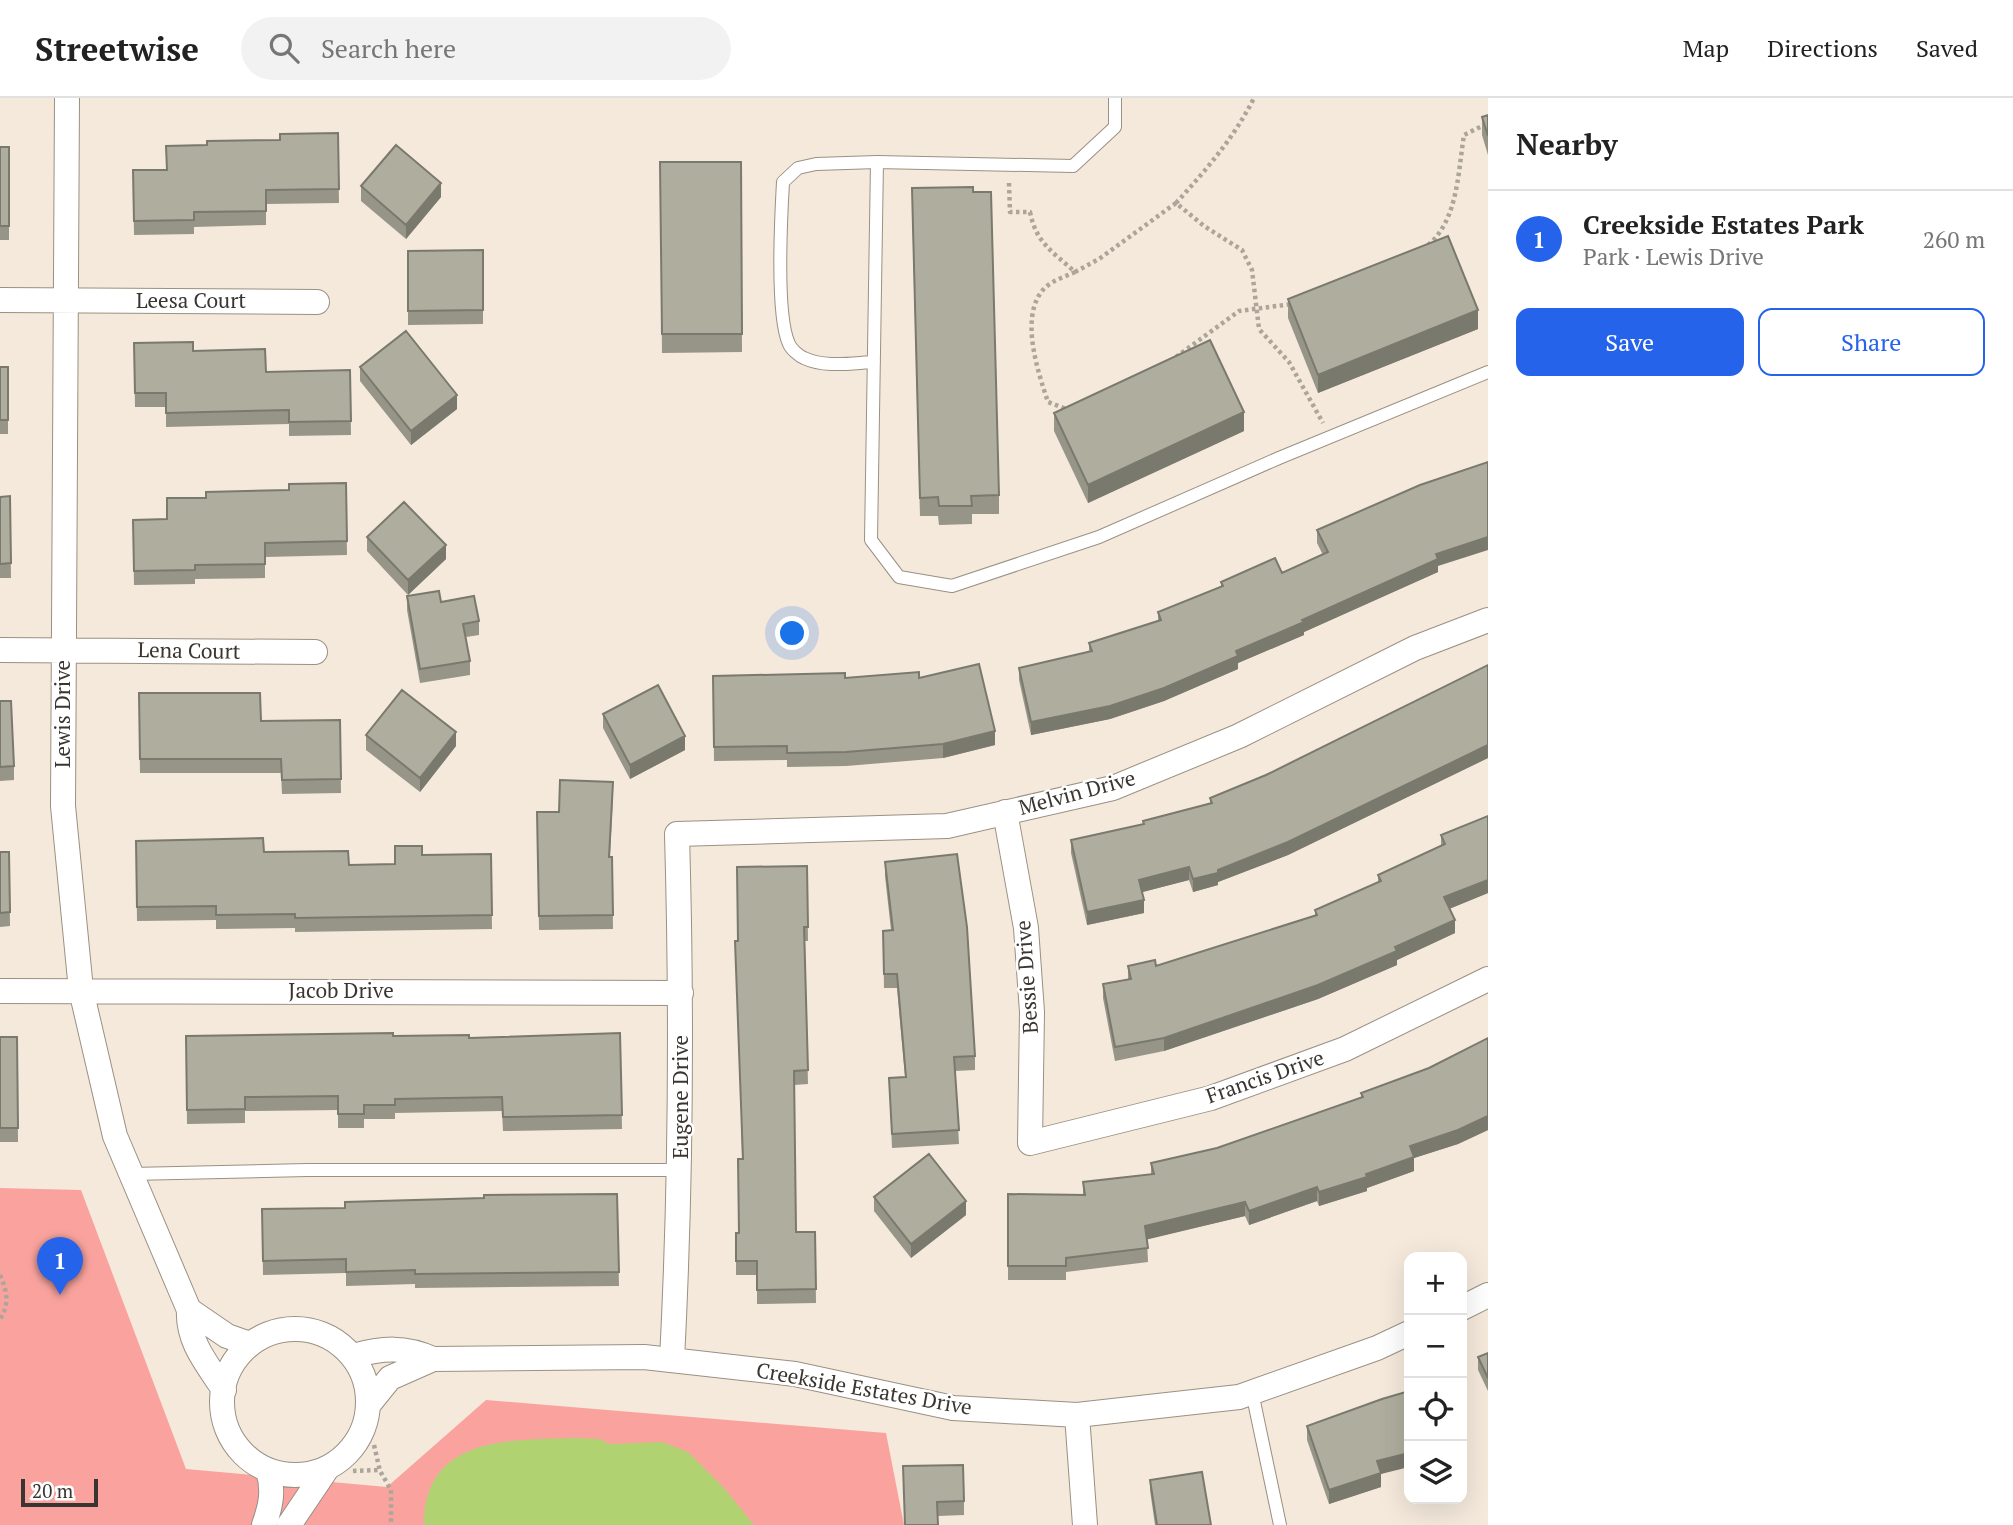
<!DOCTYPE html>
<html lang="en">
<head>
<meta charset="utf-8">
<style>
	body { margin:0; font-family:"PT Serif",serif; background:#f2f2f2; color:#222 }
	.controls { position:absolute; right:21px; bottom:21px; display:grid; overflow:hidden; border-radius:14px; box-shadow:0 7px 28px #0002 }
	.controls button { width:63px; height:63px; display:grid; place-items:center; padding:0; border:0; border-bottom:2px solid #e0e0e0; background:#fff; color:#222; font:35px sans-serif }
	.scale { position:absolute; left:21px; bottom:18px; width:77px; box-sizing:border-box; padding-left:7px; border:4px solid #3a3530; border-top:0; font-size:19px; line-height:24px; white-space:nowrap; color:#3a3530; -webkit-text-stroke:5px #fff; paint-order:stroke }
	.you { position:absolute; left:793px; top:536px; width:24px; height:24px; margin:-18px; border:5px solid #fff; border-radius:50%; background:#1a73e8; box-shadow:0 0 0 10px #1a73e833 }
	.badge { display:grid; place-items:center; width:46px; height:46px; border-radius:50%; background:#2563eb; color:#fff; font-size:23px; font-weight:700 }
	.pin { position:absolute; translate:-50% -58px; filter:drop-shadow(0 2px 4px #0008) }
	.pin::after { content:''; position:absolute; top:37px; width:24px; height:21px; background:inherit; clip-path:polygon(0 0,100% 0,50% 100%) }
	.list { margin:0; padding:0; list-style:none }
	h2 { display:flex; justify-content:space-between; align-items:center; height:91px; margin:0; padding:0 28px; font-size:30px }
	h2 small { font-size:23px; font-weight:400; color:#767676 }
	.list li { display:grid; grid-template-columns:46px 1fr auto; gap:21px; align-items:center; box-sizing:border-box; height:98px; padding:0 28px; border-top:2px solid #e0e0e0 }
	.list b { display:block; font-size:26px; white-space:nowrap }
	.list p { margin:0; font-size:23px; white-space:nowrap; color:#767676 }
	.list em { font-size:23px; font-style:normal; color:#767676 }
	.actions { display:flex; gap:14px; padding:21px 28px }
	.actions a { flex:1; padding:16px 0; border:2px solid #2563eb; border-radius:14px; text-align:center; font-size:24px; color:#2563eb }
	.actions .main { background:#2563eb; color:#fff }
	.icon { flex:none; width:38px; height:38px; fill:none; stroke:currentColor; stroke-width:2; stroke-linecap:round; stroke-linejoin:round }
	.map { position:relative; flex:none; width:1488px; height:1427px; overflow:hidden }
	header { display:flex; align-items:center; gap:42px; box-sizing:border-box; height:98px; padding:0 35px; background:#fff; border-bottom:2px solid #e0e0e0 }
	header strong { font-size:33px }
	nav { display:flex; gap:38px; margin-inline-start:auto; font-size:24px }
	.search { width:490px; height:63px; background:#f2f2f2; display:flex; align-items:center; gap:18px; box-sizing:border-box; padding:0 24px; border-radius:38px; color:#767676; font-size:26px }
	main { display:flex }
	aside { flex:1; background:#fff }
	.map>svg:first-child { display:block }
	.green { fill:#faa39e }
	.water { fill:#b1d271 }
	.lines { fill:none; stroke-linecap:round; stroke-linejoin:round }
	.lane-casing { stroke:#9a9083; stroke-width:14 }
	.street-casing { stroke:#9a9083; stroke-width:26 }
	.path { stroke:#ada59a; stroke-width:4.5; stroke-dasharray:3.5 3.5; stroke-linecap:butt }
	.lane { stroke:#fff; stroke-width:12 }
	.street { stroke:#fff; stroke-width:24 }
	.wall { fill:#969587 }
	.shaded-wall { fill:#7a796e }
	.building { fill:#afad9d; stroke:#7a796e; stroke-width:2 }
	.labels { text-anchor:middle; stroke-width:5; stroke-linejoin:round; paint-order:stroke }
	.street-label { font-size:21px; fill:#3a3530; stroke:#fff }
</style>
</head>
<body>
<header>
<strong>Streetwise</strong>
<div class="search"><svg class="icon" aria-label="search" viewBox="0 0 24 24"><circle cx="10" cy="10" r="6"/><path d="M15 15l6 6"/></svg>Search here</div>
<nav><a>Map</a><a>Directions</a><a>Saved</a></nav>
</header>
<main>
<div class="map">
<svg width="1488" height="1427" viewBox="0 0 1488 1427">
	<rect width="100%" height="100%" fill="#f4e9db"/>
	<path class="green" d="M0,1090L81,1092L186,1371L387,1389L486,1302L886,1335L904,1427H0Z"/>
	<path class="water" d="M577,1340L599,1341L610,1346L662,1344L688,1354L724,1390L754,1427H424C424,1337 510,1342 577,1340Z"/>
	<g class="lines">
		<g class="lane-casing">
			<path id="lane" d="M1115,0V29L1073,68L877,64L871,442L899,479L952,488L1099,439L1279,360L1488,274
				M874,264C852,265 825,270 804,260C799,258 791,251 789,246C776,218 781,119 783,84L798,70L816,66L877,64
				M131,1076L307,1072H680
				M1252,1294L1280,1427"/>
		</g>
		<g class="street-casing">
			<path id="street" d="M67,0L63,708L81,892L115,1038L189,1212C187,1244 208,1267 224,1292
				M0,202L317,204
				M0,552L315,554
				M1005,714L1026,830L1032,914L1030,1045L1211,1000L1345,951L1488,881
				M0,893L681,895
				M1462,1210L1488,1197
				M189,1212L227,1238L250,1246
				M222 1304a73 73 0 1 1 146 0a73 73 0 1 1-146 0Z
				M353,1258C382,1250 405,1248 433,1261
				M672,1262C681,1087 682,912 677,736L947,728L1113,690L1239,638L1415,550L1488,522
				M369,1306L390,1280L433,1261L644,1259L795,1276L953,1310L1077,1317L1239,1299L1377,1250L1409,1235
				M1077,1317L1085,1427
				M264,1427C271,1407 274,1393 268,1372
				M289,1427L326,1372"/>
		</g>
		<path class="path" d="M1009,85L1010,114H1030C1036,145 1053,154 1075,174C1064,179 1050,183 1042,193C1020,221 1038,274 1048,304L1066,311
			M1176,105C1206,72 1234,40 1254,0
			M1428,147C1458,122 1458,74 1464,37L1488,25
			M1075,174L1099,161L1176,105L1204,128L1242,152L1252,172L1259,231L1289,264L1323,325
			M1176,259L1239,213L1292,206
			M0,1177C7,1193 10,1206 0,1221
			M374,1347L380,1373L391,1392V1427
			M353,1373L379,1372"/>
		<use href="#lane" class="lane"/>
		<use href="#street" class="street"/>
	</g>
	<path class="wall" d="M1488,17V57L1482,37V19Z
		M338,35L339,105L266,106V127L194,129V136L134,137L133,72H166L207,47L280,42Z
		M0,49H9V142H0Z
		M660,64H741L742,254L662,255Z
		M361,88L441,99L406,141L361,103Z
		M912,109L999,397V416H972V426L939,427L938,418H920Z
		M483,152V226L408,227V153Z
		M1288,201L1478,231L1318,295L1288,220Z
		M134,245L193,253L266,274L350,272L351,337L289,338V326L166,329V309H135Z
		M0,269H8V336H0Z
		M360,269L457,311L411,347L360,283Z
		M1054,315L1244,333L1088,405L1054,333Z
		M346,385L347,457L265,459V480L195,481V486L134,487L133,422L167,421L206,400L289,392Z
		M10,398L11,480H0V399Z
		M1317,432L1438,468V474L1304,534V537L1238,565V571L1164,603L1110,621L1031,637L1019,582V570L1089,554V545L1158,523V514L1221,489V484L1282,475L1323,457L1317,445Z
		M367,439L446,461L408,497L367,453Z
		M407,498L441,504L479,523V537L466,539L470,563V577L420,585L407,512Z
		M1488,567V660L1288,757L1218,784V787L1193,794L1189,782L1142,794L1144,815L1087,827L1071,755V742L1143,726V723L1210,705V700L1266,677Z
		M713,578L919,580L995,647L943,660L846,668L787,669V662L714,663Z
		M139,595L261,623L340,622L341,695L282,696L281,675H140Z
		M0,603L14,668V682L0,683Z
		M603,616L685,652L630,681L603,630Z
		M366,637L456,648L420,694L366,652Z
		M613,698L610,759H612L613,831L539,832L537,714H559Z
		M1441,737L1488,795L1449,811L1455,835L1397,862V867L1318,901L1164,953L1115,963L1103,900V886L1128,881V868H1156L1315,818V812L1378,785V777L1441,748Z
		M136,743L264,754L349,767L395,766L422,757L491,756L492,831L295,834V830L216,831V822L137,823Z
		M0,754H9L10,828L0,829Z
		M885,764L975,958V972L955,973L959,1046L892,1050L889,980L905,979L897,890H884L883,833L891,832L885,778Z
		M807,768L808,843H805L808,986L794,987L796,1134H815L816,1205L757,1206V1177H736V1135H739L742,1061L738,843Z
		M620,935L622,1031L503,1033L502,1013L395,1015V1021H364V1030H338V1012L245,1013V1025L187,1026L186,938H393L469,940Z
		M0,939H17L18,1044H0Z
		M1488,940V1032L1458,1046L1414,1060V1073L1367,1090V1093L1319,1108L1317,1103L1249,1127L1245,1118L1147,1141L1148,1164L1066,1174V1182H1008V1096L1083,1097V1084L1151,1076V1065L1217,1050L1361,1000V995L1429,970Z
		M617,1096L619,1188L415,1190V1186L346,1188V1175L263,1177L262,1111L345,1110Z
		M874,1099L966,1117L911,1160L874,1113Z
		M1488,1255V1293L1478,1272V1259Z
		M1307,1328L1381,1376V1389L1329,1406L1307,1342Z
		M903,1368L964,1403V1417L938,1418Z
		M1150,1382L1211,1427H1155L1150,1392Z"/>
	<path class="shaded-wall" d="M441,85V99L406,141V127Z
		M1478,212V231L1318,295V277Z
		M457,297V311L411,347V333Z
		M1244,314V333L1088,405V387Z
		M1488,439V452L1438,468V474L1304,534V537L1238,565V571L1164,603L1110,621L1031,637V624L1236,553L1436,456Z
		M446,447V461L408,497V482Z
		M995,633V647L943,660V646Z
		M456,634V648L420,694V680Z
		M685,638V652L630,681V667Z
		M1488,647V660L1288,757L1218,784V787L1193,794V781L1218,772Z
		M1189,769V782L1139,795V782Z
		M1488,782V795L1444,813V799Z
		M1144,802V815L1087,827V814Z
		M1455,822V835L1397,862V867L1318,901L1164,953V940L1395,849Z
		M1488,1018V1032L1458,1046L1414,1060V1073L1367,1090V1093L1319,1108V1094L1366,1076L1410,1048Z
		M1317,1089V1103L1249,1127V1113Z
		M966,1103V1117L911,1160V1146Z
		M1245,1104V1118L1145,1142V1128Z
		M1409,1355V1369L1381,1376V1389L1329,1406V1392L1377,1363Z"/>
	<path class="building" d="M1488,17V38L1482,19Z
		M338,35L339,91L266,92V113L194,114V122L134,123L133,72H167L166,48L207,47V43L280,42V36Z
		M396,47L441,85L406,127L361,88Z
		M0,49H9V128H0Z
		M660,64H741L742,236H662Z
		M973,89V94H991L999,397L971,398L972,408H939L938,399L920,400L912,90Z
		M1448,138L1478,212L1318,277L1288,201Z
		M483,152V212L408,213V153Z
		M406,233L457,297L411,333L360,269Z
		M1210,242L1244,314L1088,387L1054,315Z
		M193,244V253L265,251L266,274L350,272L351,323L289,324V312L166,315V295H135L134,245Z
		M0,269H8V322H0Z
		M1488,364V439L1436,456L1438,461L1302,522L1304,524L1236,553L1238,558L1164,590L1110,608L1031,624L1019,570L1092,553L1089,545L1161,522L1158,514L1223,488L1221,484L1275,460L1282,475L1328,454L1317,432L1420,387Z
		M346,385L347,443L265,445V466L195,467V472L134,473L133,422L167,421V400H206V394L289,392V386Z
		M10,398L11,465L0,466V399Z
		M404,404L446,447L408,482L367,439Z
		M439,493L441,504L474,498L479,523L463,526L470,563L420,571L407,498Z
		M979,566L995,633L943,646L846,654L787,655V648L714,649L713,578L845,575V580L919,574V580Z
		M1488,567V647L1288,744L1218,772V775L1193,781L1189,769L1139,782L1144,802L1087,814L1071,742L1144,726L1143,723L1212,705L1210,700L1266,677Z
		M658,587L685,638L630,667L603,616Z
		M402,592L456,634L420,680L366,637Z
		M139,595H260L261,623L340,622L341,681L282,682L281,661H140Z
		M0,603H11L14,668L0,669Z
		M560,682L613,684L609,759H612L613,817L539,818L537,714H559Z
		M1488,718V782L1444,799L1455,822L1395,849L1397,853L1318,887L1164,940L1115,949L1103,886L1131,881L1128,868L1155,862L1156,868L1317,817L1315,812L1381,783L1378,777L1445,746L1441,737Z
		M263,740L264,754L348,753L349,767L395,766V748H422V757L491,756L492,817L295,820V816L216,817V808L137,809L136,743Z
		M0,754H9L10,814L0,815Z
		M957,756L967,829L975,958L954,959L959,1032L892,1036L889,980L906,979L897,876H884L883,833L893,832L885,764Z
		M807,768L808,829H804L808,972L794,973L796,1134H815L816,1191L757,1192V1163H736V1135H739L738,1061H743L735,843H738L737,769Z
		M393,935V938L469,937V940L620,935L622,1017L503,1019L502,999L395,1001V1007H364V1016H338V998L245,999V1011L187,1012L186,938Z
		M0,939H17L18,1030H0Z
		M1488,940V1018L1458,1032L1410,1048L1414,1059L1366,1076L1367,1079L1319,1094L1317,1089L1249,1113L1245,1104L1145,1128L1148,1150L1066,1160V1168H1008V1096L1085,1097L1083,1084L1154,1076L1151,1065L1217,1050L1363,999L1361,995L1429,970Z
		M929,1056L966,1103L911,1146L874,1099Z
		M617,1096L619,1174L415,1176V1172L346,1174V1161L263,1163L262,1111L345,1110V1104L484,1100V1097Z
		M1488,1255V1280L1478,1259Z
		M1409,1293V1355L1377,1363L1381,1375L1329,1392L1307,1328L1382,1301Z
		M963,1367L964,1403L937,1404L938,1427H905L903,1368Z
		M1202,1374L1211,1427H1157L1150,1382Z"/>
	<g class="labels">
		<g class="street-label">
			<text x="191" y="210">Leesa Court</text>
			<text transform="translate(189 553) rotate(1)" y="7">Lena Court</text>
			<text transform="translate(63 616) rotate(-90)" y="7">Lewis Drive</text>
			<text transform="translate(1077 695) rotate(-15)" y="7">Melvin Drive</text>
			<text transform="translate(1027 879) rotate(-94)" y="7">Bessie Drive</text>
			<text x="341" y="900">Jacob Drive</text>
			<text transform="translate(1265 979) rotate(-19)" y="7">Francis Drive</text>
			<text transform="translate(681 999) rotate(-90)" y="7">Eugene Drive</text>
			<text transform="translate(864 1291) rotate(10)" y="7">Creekside Estates Drive</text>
		</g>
	</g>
</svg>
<div class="controls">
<button>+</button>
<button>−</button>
<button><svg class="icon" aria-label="locate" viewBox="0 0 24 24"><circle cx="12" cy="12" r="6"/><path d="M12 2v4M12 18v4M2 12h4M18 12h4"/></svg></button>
<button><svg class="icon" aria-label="layers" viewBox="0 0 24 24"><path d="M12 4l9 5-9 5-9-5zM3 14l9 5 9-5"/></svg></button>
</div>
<div class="scale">20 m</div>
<div class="you"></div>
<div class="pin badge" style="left:60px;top:1197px">1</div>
</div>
<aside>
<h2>Nearby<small></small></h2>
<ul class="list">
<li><span class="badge">1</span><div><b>Creekside Estates Park</b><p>Park · Lewis Drive</p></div><em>260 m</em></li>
</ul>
<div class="actions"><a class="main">Save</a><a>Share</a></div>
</aside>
</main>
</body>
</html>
